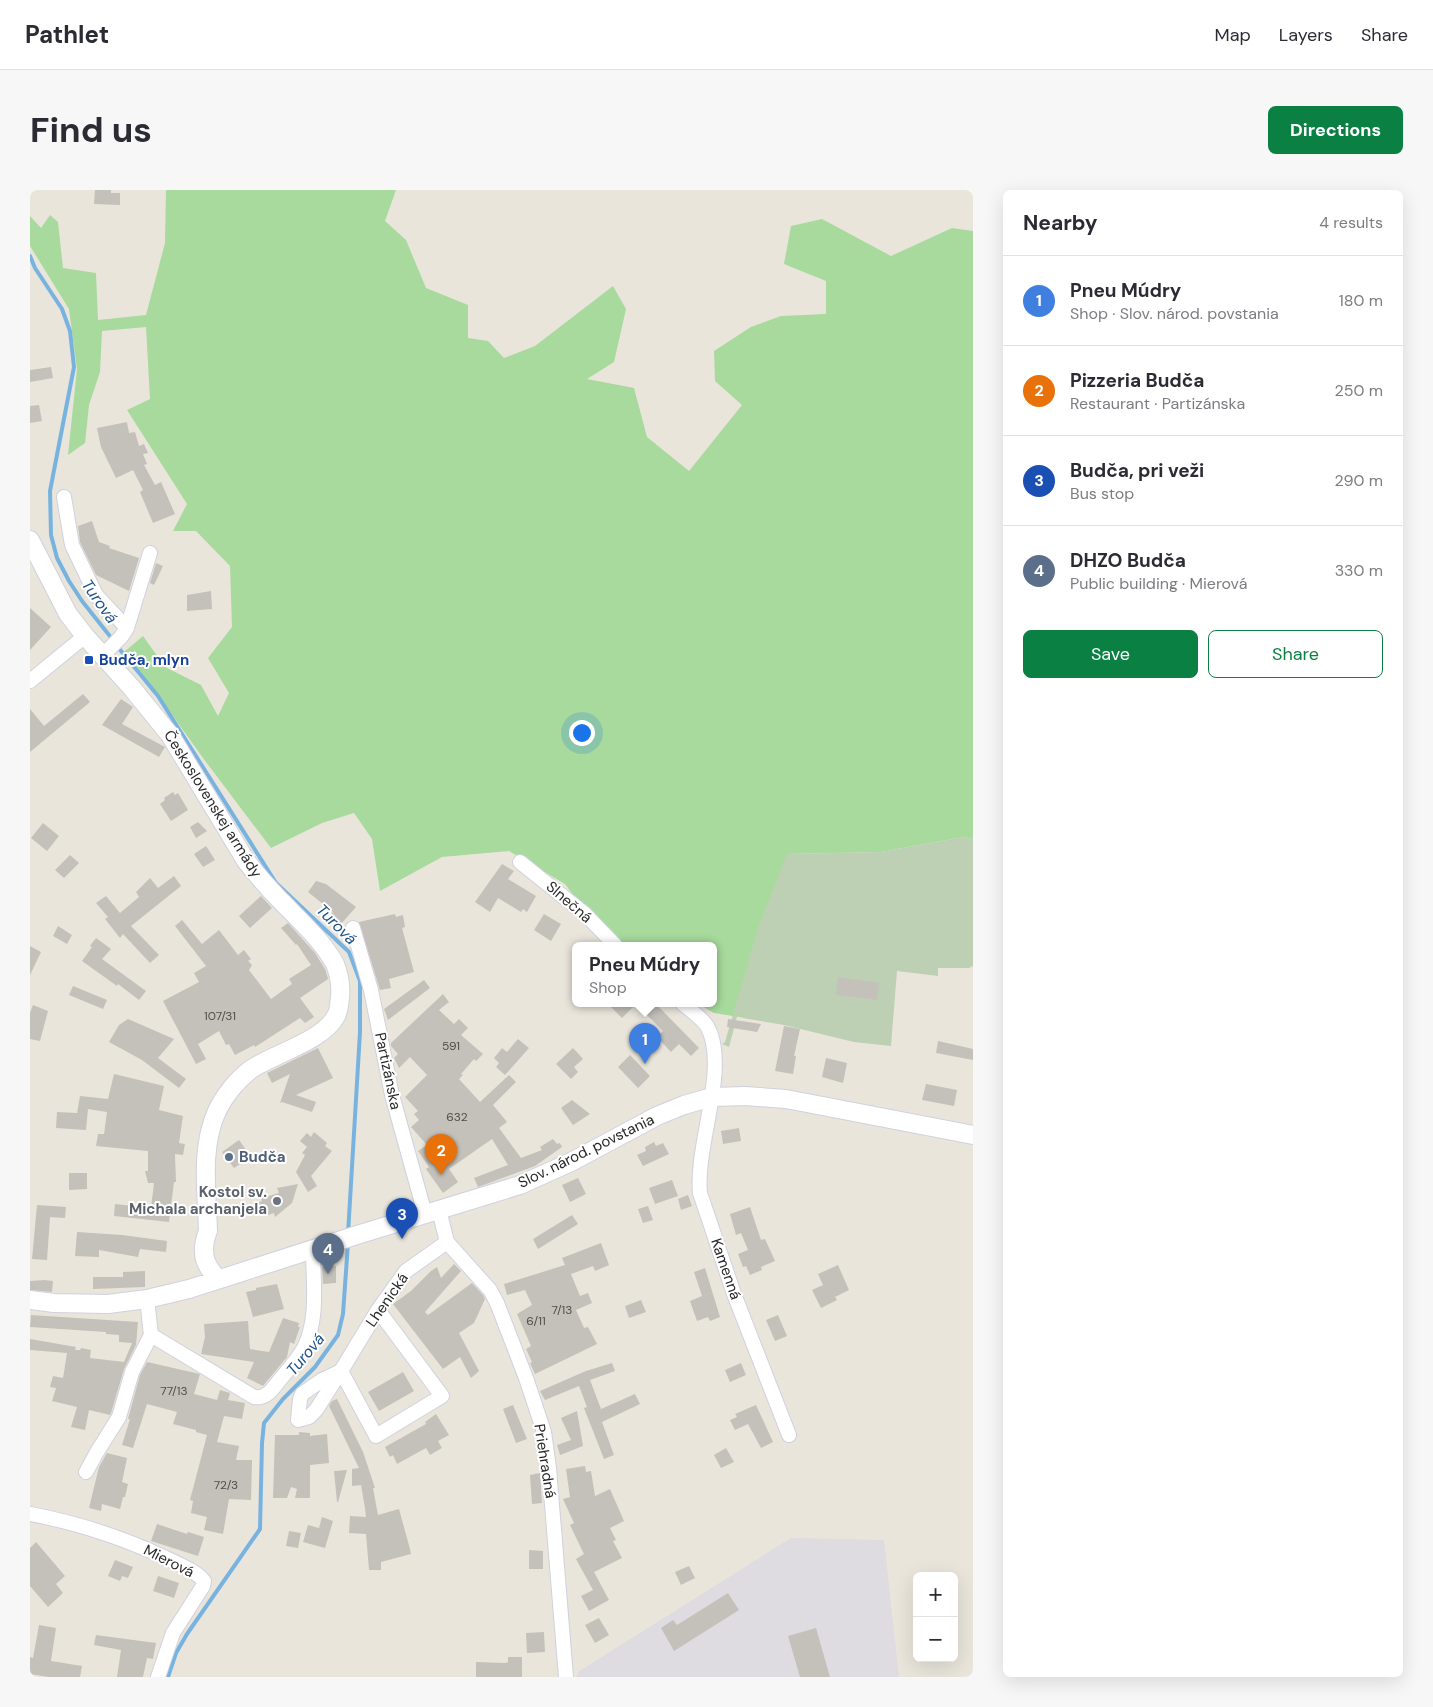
<!DOCTYPE html>
<html lang="en">
<head>
<meta charset="utf-8">
<style>
	body { margin:0; font-family:"DM Sans",sans-serif; background:#f7f7f7; color:#2b2b33 }
	.controls { position:absolute; right:15px; bottom:15px; display:grid; overflow:hidden; border-radius:8px; box-shadow:0 5px 20px #0002 }
	.controls button { width:45px; height:45px; display:grid; place-items:center; padding:0; border:0; border-bottom:1px solid #e1e1e2; background:#fff; color:#2b2b33; font:25px sans-serif }
	.you { position:absolute; left:551px; top:542px; width:18px; height:18px; margin:-12px; border:4px solid #fff; border-radius:50%; background:#1a73e8; box-shadow:0 0 0 8px #1a73e833 }
	.badge { display:grid; place-items:center; width:32px; height:32px; border-radius:50%; background:#0b8043; color:#fff; font-size:16px; font-weight:700 }
	.pin { position:absolute; translate:-50% -41px; filter:drop-shadow(0 1px 2px #0008) }
	.pin::after { content:''; position:absolute; top:26px; width:18px; height:15px; background:inherit; clip-path:polygon(0 0,100% 0,50% 100%) }
	.popup { position:absolute; left:542px; top:752px; width:145px; height:65px; box-sizing:border-box; display:grid; place-content:center; border-radius:8px; background:#fff; filter:drop-shadow(0 1px 4px #0005); font-size:16px; white-space:nowrap; color:#7c7c81 }
	.popup b { font-size:19px; color:#2b2b33 }
	.popup::after { content:''; position:absolute; left:50%; top:100%; margin-left:-10px; border:10px solid transparent; border-top-color:#fff }
	.list { margin:0; padding:0; list-style:none }
	h2 { display:flex; justify-content:space-between; align-items:center; height:65px; margin:0; padding:0 20px; font-size:21px }
	h2 small { font-size:16px; font-weight:400; color:#7c7c81 }
	.list li { display:grid; grid-template-columns:32px 1fr auto; gap:15px; align-items:center; box-sizing:border-box; height:90px; padding:0 20px; border-top:1px solid #e1e1e2 }
	.list b { display:block; font-size:19px; white-space:nowrap }
	.list p { margin:0; font-size:16px; white-space:nowrap; color:#7c7c81 }
	.list em { font-size:16px; font-style:normal; color:#7c7c81 }
	.actions { display:flex; gap:10px; padding:15px 20px }
	.actions a { flex:1; padding:11px 0; border:1px solid #0b8043; border-radius:8px; text-align:center; font-size:18px; color:#0b8043 }
	.actions .main { background:#0b8043; color:#fff }
	.map { position:relative; flex:none; width:943px; height:1487px; overflow:hidden; border-radius:8px }
	header { display:flex; align-items:center; gap:30px; box-sizing:border-box; height:70px; padding:0 25px; background:#fff; border-bottom:1px solid #e1e1e2 }
	header strong { font-size:24px }
	nav { display:flex; gap:28px; margin-inline-start:auto; font-size:18px }
	.intro { display:flex; align-items:center; justify-content:space-between; box-sizing:border-box; height:120px; padding:0 30px }
	h1 { margin:0; font-size:35px }
	.button { padding:12px 22px; border-radius:8px; background:#0b8043; color:#fff; font-size:18px; font-weight:700 }
	main { display:flex; gap:30px; padding:0 30px }
	aside { flex:1; background:#fff; border-radius:8px; box-shadow:0 5px 20px #0002 }
	.map>svg:first-child { display:block }
	.industrial { fill:#dedbe1 }
	.green { fill:#a7da9c }
	.cemetery { fill:#bdd0b4 }
	.lines { fill:none; stroke-linecap:round; stroke-linejoin:round }
	.stream { stroke:#78b3e0; stroke-width:4 }
	.building { fill:#c4c1ba }
	.minor-casing { stroke:#d0d1df; stroke-width:16 }
	.tertiary-casing { stroke:#d0d1df; stroke-width:20 }
	.minor { stroke:#fff; stroke-width:14 }
	.tertiary { stroke:#fff; stroke-width:18 }
	.transit-dot { fill:#1a4fb4; stroke:#fff; stroke-width:2 }
	.service-dot { fill:#5c6f8a; stroke:#fff; stroke-width:2 }
	.worship-dot { fill:#6b7280; stroke:#fff; stroke-width:2 }
	.labels { text-anchor:middle; stroke-width:4; stroke-linejoin:round; paint-order:stroke }
	.number-label { font-size:12px; fill:#4f4e4c }
	.transit-label { font-size:15px; font-weight:bold; fill:#164399; stroke:#fff; text-anchor:start }
	.street-label { font-size:15px; fill:#282828; stroke:#fff }
	.service-label { font-size:15px; font-weight:bold; fill:#4e5e75; stroke:#fff; text-anchor:start }
	.worship-label { font-size:15px; font-weight:bold; fill:#5b616d; stroke:#fff; text-anchor:end }
	.water-label { font-size:16px; font-style:italic; fill:#1b5188; stroke:#fff }
</style>
</head>
<body>
<header>
<strong>Pathlet</strong>
<nav><a>Map</a><a>Layers</a><a>Share</a></nav>
</header>
<div class="intro"><h1>Find us</h1><a class="button">Directions</a></div>
<main>
<div class="map">
<svg width="943" height="1487" viewBox="0 0 943 1487">
	<rect width="100%" height="100%" fill="#e9e5db"/>
	<path class="industrial" d="M761,1348L854,1350L869,1487H547L548,1482Z"/>
	<path class="green" d="M136,0H366L355,31L376,50L396,98L438,115V148L458,151L474,168L505,156L583,96L596,119L584,172L557,189L604,198L617,247L659,281L712,215L685,191L684,161L721,137L751,126L796,124V91L754,74L761,36L792,29L861,66L922,38L943,41V649L933,647L851,662L757,664L817,844L684,823L667,813H684V755H581L535,694L479,661L412,667L350,701L342,649L324,623L292,633L241,658L173,568L118,491L94,462L113,446L135,477L171,495L188,526L199,503L178,468L202,437L200,376L166,341H143L157,314L97,220L120,209L116,137L72,141L70,182L59,215L55,253L38,265L47,179L39,119L0,56V26L11,38L20,25L28,32L33,78L66,83L68,130L116,125L135,53Z"/>
	<path class="cemetery" d="M933,647L943,649V776L939,778H908V786L867,781L861,856L824,852L754,835L713,828L708,823L699,857L692,854L695,852L729,735L757,664L851,662Z"/>
	<g class="lines">
		<path class="stream" d="M0,66L5,78L32,119L40,141L44,177L20,301L21,345L27,368L39,391L52,411L83,450
			M87,456L128,506L246,693L319,762L330,791V842L318,1044
			M138,1487L146,1463L157,1444L230,1339L232,1253L234,1233L253,1209L285,1177L308,1145L313,1124L318,1053"/>
	</g>
	<path class="building" d="M65,0H81V3H90V15L64,14Z
		M21,177L23,188L0,192V180Z
		M9,215L12,231L0,233V216Z
		M97,232L99,243L105,242L109,256L114,254L118,263L113,264L117,274L114,275L125,295L131,292L145,324L123,333L110,302L113,300L103,280L86,288L71,257L67,238Z
		M62,331L69,352L80,356L79,358L109,368L99,401L66,385L50,352L48,336Z
		M126,373L133,376L124,395L120,393Z
		M181,401L182,419L157,421V405Z
		M0,418L21,437L0,460Z
		M53,504L60,512L0,562V519L14,536Z
		M91,509L103,517L92,534L135,557L129,567L72,535Z
		M143,602L145,605L148,603L158,620L141,631L130,614L135,610L134,608Z
		M168,632L177,641L166,648L160,637Z
		M13,633L29,646L17,661L1,648Z
		M176,656L185,670L173,677L164,664Z
		M40,665L49,673L34,688L25,680Z
		M472,674L484,681L478,689L506,706L497,722L493,719L491,722L468,708L460,722L445,712Z
		M144,686L151,696L101,736L129,765L120,773L93,744L90,748L75,729L78,727L66,713L76,706L90,723L109,707L106,702L120,688L128,698Z
		M286,691L296,694L326,717L311,734L301,725L303,722L278,702Z
		M231,706L242,718L220,738L209,726Z
		M365,724L366,727L373,725L375,737L372,738L384,782L359,789L361,798L350,800L329,732Z
		M514,724L531,734L521,751L504,740Z
		M152,730L172,754L189,740L208,765L214,760L221,769L218,771L222,775L219,780L241,809L262,794L259,789L281,775L267,754L266,755L251,738L258,733L285,763L295,779L297,785L298,789L270,808L284,827L275,833L270,828L225,857L224,855L205,865L199,854L196,855L189,841L168,854L176,869L166,874L133,811L169,792L164,783L176,776L145,736Z
		M28,736L42,745L37,754L23,746Z
		M66,748L81,759L72,769L116,801L109,810L88,794L87,796L52,771L62,757L60,756Z
		M0,756L11,762L0,785Z
		M808,787L849,793L847,810L806,805Z
		M394,790L400,798L358,830L354,819Z
		M43,796L77,810L73,819L39,805Z
		M413,804L419,812L409,820L424,834L429,829L438,838L431,845L453,864L446,871L444,869L431,884L433,885L429,889L450,912L479,885L486,892L463,915L477,932L469,938L491,968L512,960L510,957L523,949L527,954L530,953L532,957L505,976L448,997L444,988L478,975L462,949L419,979L428,992L413,1003L396,979L399,977L388,961L397,955L381,937L389,930L384,924L388,921L375,907L397,885L380,867L369,878L364,868L368,864L361,856V853Z
		M577,813H625L669,858L661,866L649,854L641,862L627,847L633,841L606,814L592,828Z
		M3,815L18,821L10,851L0,849V823Z
		M98,829L144,849L128,868L156,889L149,898L112,870L79,852L89,835Z
		M698,829L731,834L727,842L697,837Z
		M754,836L770,839L764,866H766L763,884L745,881Z
		M488,849L499,858L475,885L466,877L469,873L464,868L472,858L477,862Z
		M908,851L943,859V870L906,863Z
		M288,858L303,888L266,905L286,912L282,922L252,912L250,913L260,884L242,893L237,883Z
		M543,858L553,869L544,877L548,882L541,889L526,874Z
		M600,865L620,886L608,898L588,877Z
		M796,868L817,873L813,893L792,887Z
		M84,884L134,896L129,920L153,926L149,953L155,954L153,965L145,964L146,992H144L139,1032L84,1026L85,1014L121,1018L124,993H118L115,981H118V961L66,956L68,944H74L77,922L58,919L56,940L26,938L27,922L47,923L50,906L78,909Z
		M896,894L927,900L924,916L892,910Z
		M542,910L560,924L543,935L531,918Z
		M709,938L711,951L693,954L691,941Z
		M284,942L297,953L295,956L302,961L281,986L287,996L278,1002L266,982L275,965L272,963L277,957L270,951L277,943L281,947Z
		M209,950L221,967L204,978L192,962Z
		M624,952L626,956L633,953L639,964L613,976L607,965L616,961L615,957Z
		M39,983H57V999L39,1000Z
		M548,988L556,1004L540,1012L532,995Z
		M642,990L648,1006L625,1014L619,998Z
		M268,994L262,1013L245,1027L244,1023L238,1025L235,1020L225,1023L223,1014L232,1011L231,1008L249,1003L247,998Z
		M658,1005L662,1016L651,1020L648,1009Z
		M7,1015L36,1017L35,1028L20,1027L17,1070L2,1069Z
		M618,1016L623,1030L613,1033L608,1019Z
		M720,1017L731,1050L735,1049L745,1071L731,1077L732,1080L720,1085L716,1076L713,1077L708,1064L718,1060L711,1043L706,1045L700,1024Z
		M542,1025L548,1034L508,1059L503,1049Z
		M47,1042L92,1045L137,1051L136,1062L110,1059L108,1067L69,1060V1067L45,1066Z
		M571,1053L579,1075L565,1081L563,1076L541,1084L550,1106L558,1103L562,1113L546,1120L554,1138L558,1137L567,1154L505,1184L500,1173L502,1172L496,1159L501,1156L487,1124L502,1115L495,1100L477,1105L474,1094L535,1075L532,1068Z
		M424,1074L431,1081L395,1122L398,1125L442,1093L453,1105L455,1109L444,1133L429,1143L449,1181L441,1188L430,1167L413,1179L363,1114L381,1101L401,1081L407,1077L411,1088Z
		M808,1075L819,1100L805,1107L807,1110L791,1118L782,1100L793,1095L788,1084Z
		M306,1076V1093L293,1094L292,1077Z
		M675,1078L690,1127L680,1131L678,1127L667,1131L660,1111L672,1106L664,1082Z
		M115,1081V1097L63,1099V1087H93V1082Z
		M14,1090L23,1091L22,1102L0,1100V1091Z
		M247,1094L254,1119L223,1127L216,1102L226,1100V1098Z
		M611,1110L616,1122L599,1128L595,1116Z
		M1,1125L108,1132L106,1155L94,1179L81,1223L80,1225L59,1220L55,1240L41,1237L47,1217L22,1211L26,1198L20,1197L23,1186L33,1188L37,1163L0,1160V1149L46,1157L45,1160H50L51,1158L61,1160L60,1168L94,1172L102,1153L89,1152V1145L76,1144V1142L0,1137Z
		M748,1125L757,1146L745,1151L736,1130Z
		M253,1128L269,1133L268,1137H270L264,1154L260,1152L257,1167L233,1196L217,1188L224,1172L171,1164L175,1147L174,1134L218,1131L220,1159L239,1162Z
		M117,1172L170,1184L164,1204L187,1210L190,1200L200,1203L198,1210L215,1213L212,1229L194,1226L187,1252L209,1256L206,1270H222L221,1310L199,1309L193,1344L174,1340L177,1327L161,1323L163,1311L160,1310L177,1245L166,1242V1240L143,1234L147,1222L117,1214L103,1258L92,1255L100,1229H98L110,1185Z
		M582,1173L585,1181L560,1190L571,1219L605,1204L610,1214L572,1232L584,1265L574,1269L554,1218L557,1217L549,1196L515,1210L510,1201L556,1181Z
		M711,1173L716,1185L700,1192L695,1180Z
		M373,1182L384,1201L349,1221L338,1202Z
		M307,1209L333,1262L345,1298H343L348,1325L369,1319L380,1359L381,1364L351,1372V1380H339L336,1344L319,1343L320,1326L336,1327L335,1318L331,1295L322,1296V1279L329,1278L299,1216L302,1211Z
		M483,1215L497,1249L486,1253L473,1219Z
		M726,1215L743,1252L731,1258L718,1234L705,1240L700,1230L707,1227L705,1224Z
		M547,1221L553,1256L530,1265L527,1255L541,1250L531,1228Z
		M406,1224L419,1245L408,1251L412,1258L400,1265L396,1258L367,1274L363,1265L360,1267L355,1257L396,1234L395,1232Z
		M269,1242L280,1243V1246L297,1244L299,1273L280,1275V1308H265L267,1299L261,1297L257,1308H243L245,1245H269Z
		M696,1258L704,1272L691,1278L684,1265Z
		M77,1263L97,1268L92,1292L98,1294L95,1307H93L90,1319L72,1314L71,1321L59,1318L69,1277Z
		M555,1276L556,1282L561,1281L565,1306L580,1299L594,1331L580,1338L586,1350L583,1351L592,1368L564,1382L579,1410L559,1421L551,1406L563,1400L546,1369L554,1364L540,1335L544,1333L533,1309L540,1307L536,1279Z
		M317,1280L308,1312H307L304,1281Z
		M510,1283L512,1313L502,1314L500,1285Z
		M292,1327L303,1331L295,1358L273,1352L278,1335L289,1338Z
		M127,1334L157,1344L158,1342L174,1347L168,1366L121,1351Z
		M259,1341L271,1343L268,1358L256,1356Z
		M6,1352L35,1386L26,1394L33,1403L18,1417L0,1396V1358Z
		M499,1360L513,1361V1379H499Z
		M85,1370L103,1377L98,1388L92,1386L90,1391L78,1386Z
		M659,1376L665,1388L651,1395L645,1382Z
		M128,1386L149,1393L144,1408L123,1401Z
		M698,1403L709,1420L644,1461L631,1438L643,1430L647,1435Z
		M569,1428L579,1445L565,1453L555,1435Z
		M9,1435L26,1438L21,1471L52,1476L50,1487H19L0,1484V1467L3,1468Z
		M786,1438L800,1487H770L758,1446Z
		M514,1442L515,1462L497,1463L496,1443Z
		M66,1445L126,1453L123,1469L117,1468L113,1487H87L91,1460L64,1455Z
		M478,1467H492V1487H446V1472L476,1473L478,1472Z"/>
	<g class="lines">
		<g class="minor-casing">
			<path id="minor" d="M34,307L42,355L66,405L97,438L91,447L73,465
				M97,438L120,363
				M0,491L55,446
				M490,672L555,724L585,755
				M323,738L341,800L362,905L395,1024
				M652,813C660,820 672,828 677,836C700,876 665,955 670,1003L704,1104L759,1245
				M409,1020L417,1052L460,1100L467,1113L496,1188L514,1242L519,1278L536,1487
				M117,1109L121,1145L224,1207C236,1209 242,1200 248,1192C257,1181 267,1170 274,1158C289,1128 283,1091 283,1059
				M348,1120L412,1206L346,1246L311,1181L286,1220L279,1227L268,1230L270,1209L272,1204L292,1190L311,1181L348,1120L376,1081L417,1052
				M56,1282L67,1262L89,1227L102,1182L121,1145
				M0,1324C48,1333 94,1348 138,1369C150,1375 166,1381 174,1391L173,1396L143,1443L128,1487"/>
		</g>
		<g class="tertiary-casing">
			<path id="tertiary" d="M0,350L38,424L55,446L101,497L140,545L216,671C227,685 238,698 251,711C270,731 292,750 305,774C309,784 311,797 310,808C309,814 309,821 306,826C293,851 243,864 220,880C207,890 194,906 187,921C170,958 177,1002 178,1041C172,1056 172,1071 183,1083
				M0,1110L24,1113L78,1114L117,1109L159,1099L327,1045L490,995L541,972L627,926L654,915L682,907L715,906L756,909L943,945"/>
		</g>
		<use href="#minor" class="minor"/>
		<use href="#tertiary" class="tertiary"/>
	</g>
	<rect class="transit-dot" x="54" y="465" width="10" height="10" rx="2.5"/>
	<circle class="service-dot" cx="199" cy="967" r="5"/>
	<circle class="worship-dot" cx="247" cy="1011" r="5"/>
	<g class="labels">
		<g class="number-label">
			<text x="190" y="830">107/31</text>
			<text x="421" y="860">591</text>
			<text x="427" y="931">632</text>
			<text x="532" y="1124">7/13</text>
			<text x="506" y="1135">6/11</text>
			<text x="144" y="1205">77/13</text>
			<text x="196" y="1299">72/3</text>
		</g>
		<g class="transit-label">
			<text x="69" y="475">Budča, mlyn</text>
		</g>
		<g class="street-label">
			<text transform="translate(183 614) rotate(58)" y="5">Československej armády</text>
			<text transform="translate(539 712) rotate(41)" y="5">Slnečná</text>
			<text transform="translate(358 881) rotate(78)" y="5">Partizánska</text>
			<text transform="translate(556 961) rotate(-26)" y="5">Slov. národ. povstania</text>
			<text transform="translate(696 1079) rotate(71)" y="5">Kamenná</text>
			<text transform="translate(357 1110) rotate(-55)" y="5">Lhenická</text>
			<text transform="translate(515 1271) rotate(81)" y="5">Priehradná</text>
			<text transform="translate(139 1371) rotate(27)" y="5">Mierová</text>
		</g>
		<g class="service-label">
			<text x="209" y="972">Budča</text>
		</g>
		<g class="worship-label">
			<text x="237" y="1007">Kostol sv.<tspan x="237" dy="17">Michala archanjela</tspan></text>
		</g>
		<g class="water-label">
			<text transform="translate(70 411) rotate(55)" y="6">Turová</text>
			<text transform="translate(307 734) rotate(45)" y="6">Turová</text>
			<text transform="translate(275 1164) rotate(-50)" y="6">Turová</text>
		</g>
	</g>
</svg>
<div class="controls">
<button>+</button>
<button>−</button>
</div>
<div class="you"></div>
<div class="pin badge" style="left:615px;top:874px;background:#3f7fe0">1</div>
<div class="popup"><b>Pneu Múdry</b>Shop</div>
<div class="pin badge" style="left:411px;top:985px;background:#e8710a">2</div>
<div class="pin badge" style="left:372px;top:1049px;background:#1a4fb4">3</div>
<div class="pin badge" style="left:298px;top:1084px;background:#5c6f8a">4</div>
</div>
<aside>
<h2>Nearby<small>4 results</small></h2>
<ul class="list">
<li><span class="badge" style="background:#3f7fe0">1</span><div><b>Pneu Múdry</b><p>Shop · Slov. národ. povstania</p></div><em>180 m</em></li>
<li><span class="badge" style="background:#e8710a">2</span><div><b>Pizzeria Budča</b><p>Restaurant · Partizánska</p></div><em>250 m</em></li>
<li><span class="badge" style="background:#1a4fb4">3</span><div><b>Budča, pri veži</b><p>Bus stop</p></div><em>290 m</em></li>
<li><span class="badge" style="background:#5c6f8a">4</span><div><b>DHZO Budča</b><p>Public building · Mierová</p></div><em>330 m</em></li>
</ul>
<div class="actions"><a class="main">Save</a><a>Share</a></div>
</aside>
</main>
</body>
</html>
